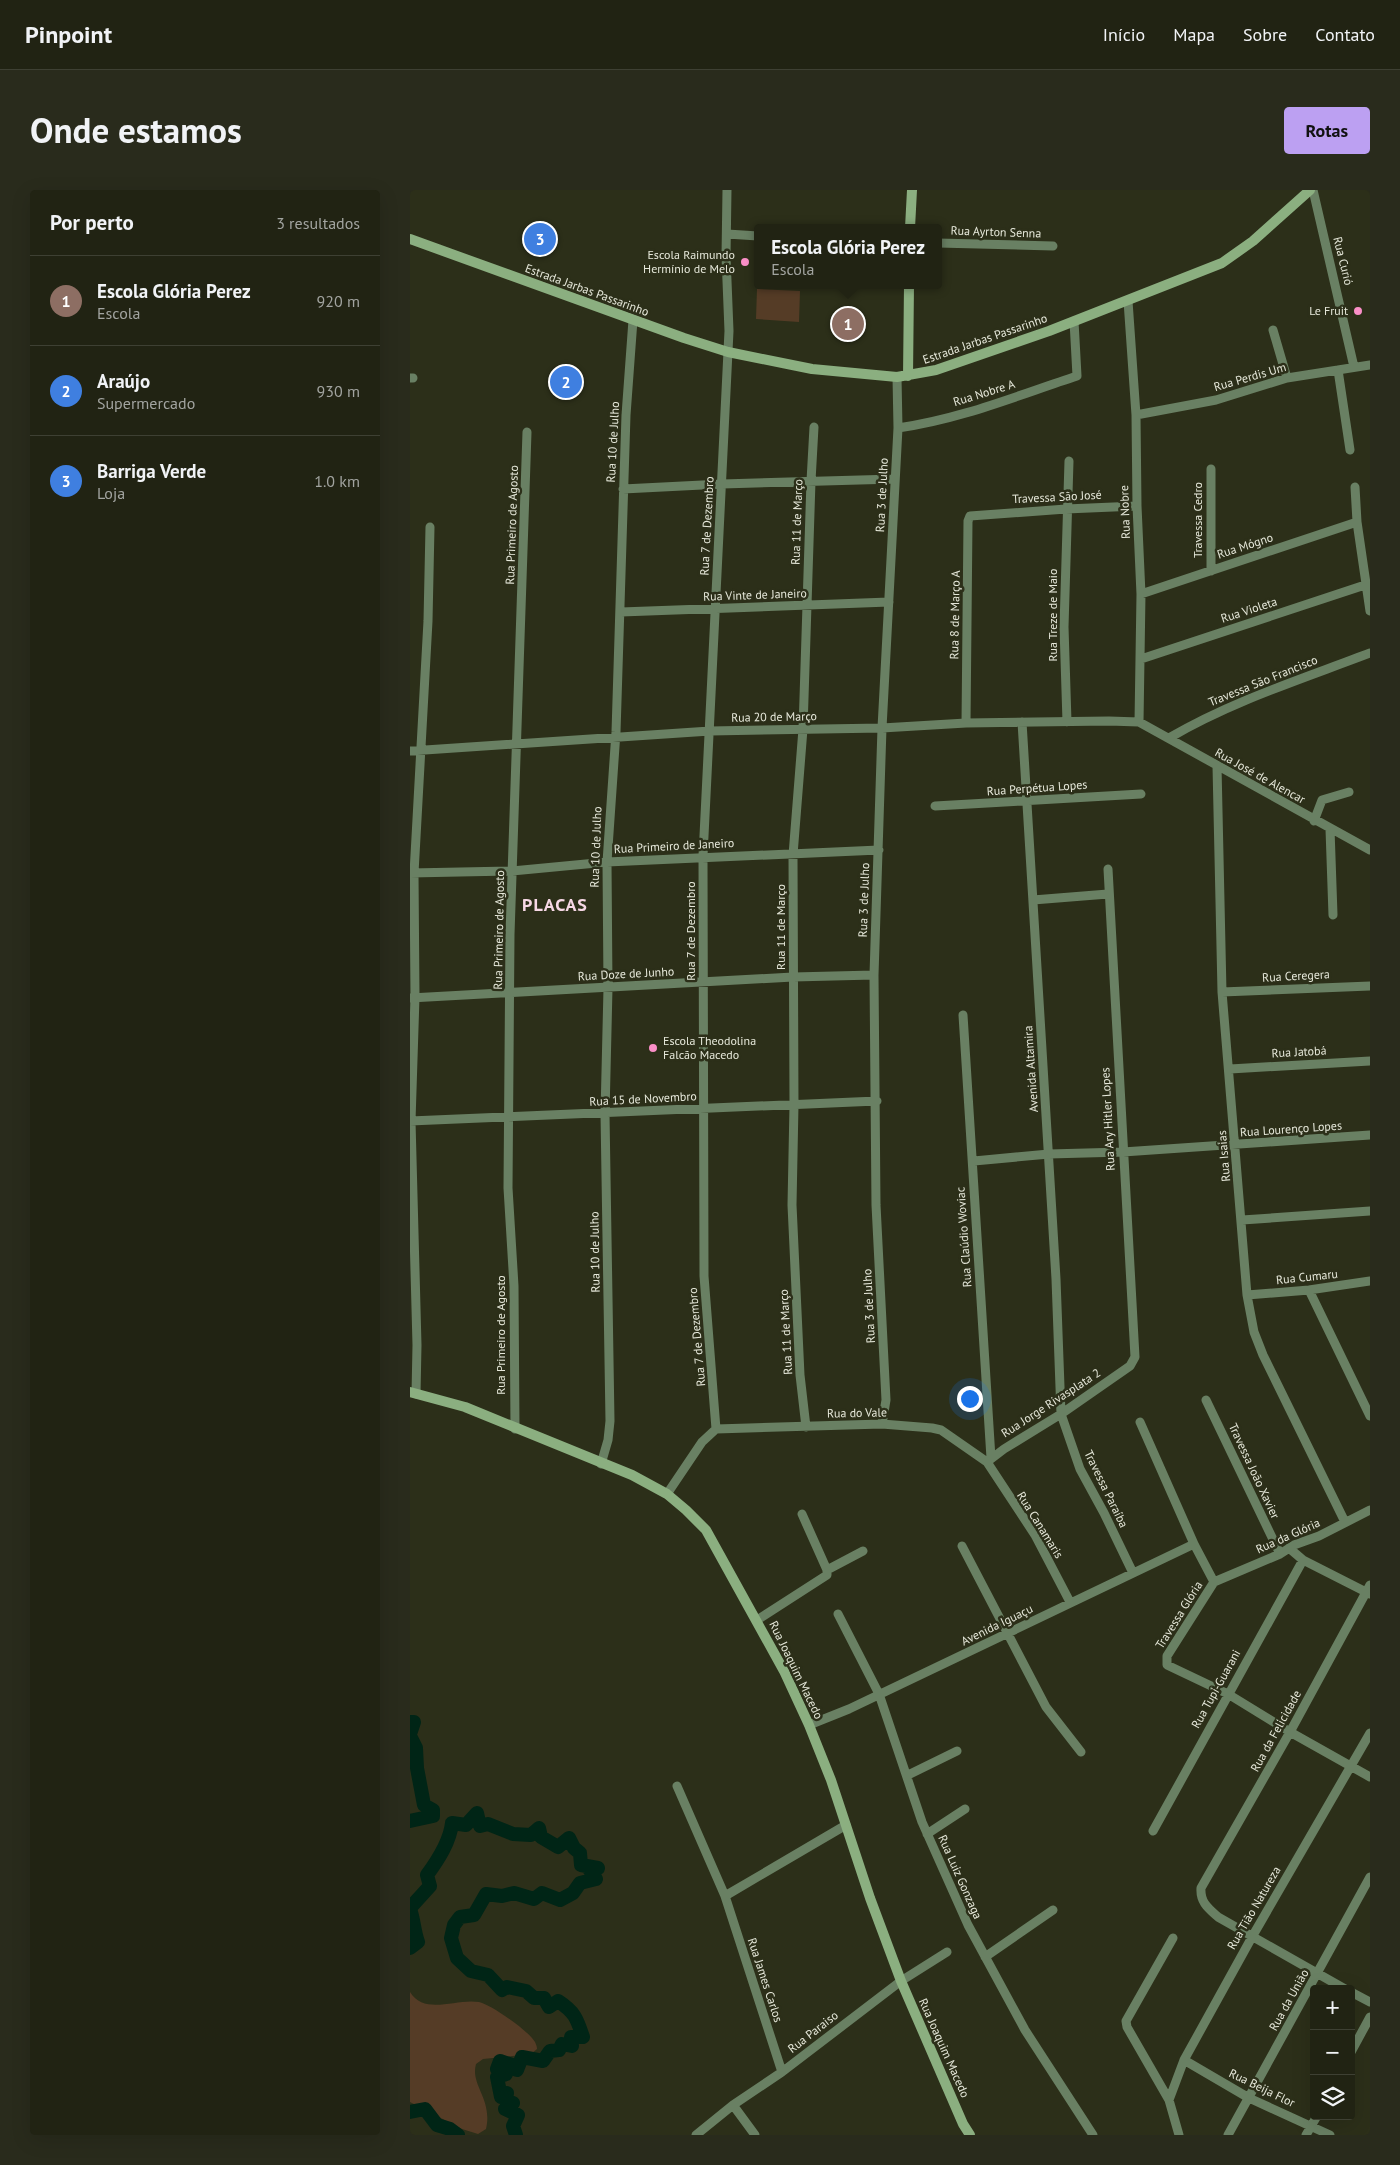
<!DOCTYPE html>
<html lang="pt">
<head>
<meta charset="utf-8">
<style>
	body { margin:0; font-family:"PT Sans",sans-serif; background:#292b1c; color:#f1f3f6 }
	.controls { position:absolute; right:15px; bottom:15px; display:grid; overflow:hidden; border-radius:5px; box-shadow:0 5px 20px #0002 }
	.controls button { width:45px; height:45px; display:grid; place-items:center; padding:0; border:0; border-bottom:1px solid #3e4033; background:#212313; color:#f1f3f6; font:25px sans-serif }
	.you { position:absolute; left:559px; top:1208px; width:18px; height:18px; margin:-12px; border:4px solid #fff; border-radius:50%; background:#1a73e8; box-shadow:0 0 0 8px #1a73e833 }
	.badge { display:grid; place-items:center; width:32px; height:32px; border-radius:50%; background:#bca0f2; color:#fff; font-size:16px; font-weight:700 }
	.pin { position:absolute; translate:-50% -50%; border:2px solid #fff; box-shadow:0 1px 5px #0006 }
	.popup { position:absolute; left:344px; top:34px; width:188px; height:65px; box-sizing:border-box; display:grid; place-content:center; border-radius:5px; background:#212313; filter:drop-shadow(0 1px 4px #0005); font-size:16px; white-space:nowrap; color:#a2a4a0 }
	.popup b { font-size:19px; color:#f1f3f6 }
	.popup::after { content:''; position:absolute; left:50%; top:100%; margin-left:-10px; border:10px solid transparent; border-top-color:#212313 }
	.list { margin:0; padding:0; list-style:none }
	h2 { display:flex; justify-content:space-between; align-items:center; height:65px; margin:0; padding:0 20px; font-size:21px }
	h2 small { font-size:16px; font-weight:400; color:#a2a4a0 }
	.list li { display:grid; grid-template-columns:32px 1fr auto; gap:15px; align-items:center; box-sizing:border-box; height:90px; padding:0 20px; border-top:1px solid #3e4033 }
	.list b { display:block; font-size:19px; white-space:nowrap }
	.list p { margin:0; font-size:16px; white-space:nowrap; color:#a2a4a0 }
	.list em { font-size:16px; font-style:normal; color:#a2a4a0 }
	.icon { flex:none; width:28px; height:28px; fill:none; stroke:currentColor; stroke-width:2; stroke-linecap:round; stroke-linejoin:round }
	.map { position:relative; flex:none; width:960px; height:1945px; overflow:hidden; border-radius:5px }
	header { display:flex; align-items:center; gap:30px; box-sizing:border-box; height:70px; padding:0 25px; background:#212313; border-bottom:1px solid #3e4033 }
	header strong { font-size:24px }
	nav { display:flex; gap:28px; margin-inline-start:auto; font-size:18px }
	.intro { display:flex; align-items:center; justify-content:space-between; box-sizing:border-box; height:120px; padding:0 30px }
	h1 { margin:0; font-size:35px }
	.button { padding:12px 22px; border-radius:5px; background:#bca0f2; color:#111; font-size:18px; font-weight:700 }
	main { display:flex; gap:30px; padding:0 30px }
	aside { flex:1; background:#212313; border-radius:5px; box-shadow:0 5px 20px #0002 }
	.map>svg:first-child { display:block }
	.green { fill:#553c26 }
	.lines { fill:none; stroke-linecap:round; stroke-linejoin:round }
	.river { stroke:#002516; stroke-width:14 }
	.street { stroke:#698063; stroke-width:9 }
	.secondary { stroke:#8baf80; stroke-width:10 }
	.poi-dot { fill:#fa8fc7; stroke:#2c2f19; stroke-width:2 }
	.labels { text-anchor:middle; stroke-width:5; stroke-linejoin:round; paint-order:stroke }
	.street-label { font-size:12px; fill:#e6e8da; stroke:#2c2f19 }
	.poi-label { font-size:12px; fill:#e6e8da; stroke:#2c2f19; text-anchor:end }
	.district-label { font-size:18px; font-weight:bold; letter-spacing:1px; fill:#f7d8e6; stroke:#2c2f19 }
</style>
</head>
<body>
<header>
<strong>Pinpoint</strong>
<nav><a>Início</a><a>Mapa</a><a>Sobre</a><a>Contato</a></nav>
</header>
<div class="intro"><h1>Onde estamos</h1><a class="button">Rotas</a></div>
<main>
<aside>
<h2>Por perto<small>3 resultados</small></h2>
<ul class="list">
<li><span class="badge" style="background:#8d6e63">1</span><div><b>Escola Glória Perez</b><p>Escola</p></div><em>920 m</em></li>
<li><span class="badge" style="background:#3f7fe0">2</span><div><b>Araújo</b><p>Supermercado</p></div><em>930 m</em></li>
<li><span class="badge" style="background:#3f7fe0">3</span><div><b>Barriga Verde</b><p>Loja</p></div><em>1.0 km</em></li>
</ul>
</aside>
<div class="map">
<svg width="960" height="1945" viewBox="0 0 960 1945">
	<rect width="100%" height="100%" fill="#2c2f19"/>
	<path class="green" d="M347,99L390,101L389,132L346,129Z
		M0,1802C15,1826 46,1808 69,1812C80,1814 119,1841 125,1852C126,1854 127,1857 127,1859L121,1864L73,1869L66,1874C60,1895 83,1909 76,1939L68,1944L52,1939L0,1912Z"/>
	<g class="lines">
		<path class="river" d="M0,1532H4L0,1544
			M0,1546L6,1558L7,1578L14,1615L23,1620V1626L0,1631
			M0,1718L20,1696L17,1685C28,1670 40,1652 42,1633L56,1635L67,1623L70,1636L78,1634L103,1644L121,1645L129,1638L131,1647L148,1657L159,1648L164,1658L170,1663L171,1675L188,1678L179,1679L186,1689L170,1693L163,1703L150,1710L132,1703L124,1709L104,1703L92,1706L76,1704L64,1725L50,1727L44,1735L41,1748L47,1768L61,1781L78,1785L92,1800L97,1797L116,1801L124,1808H134L139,1817L148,1811C165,1822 167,1829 173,1847H161L162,1856L152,1854L149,1860L140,1861L133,1871L112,1867L107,1880L102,1875L90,1871L87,1879L96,1884L87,1887L91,1907L97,1903L96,1911L103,1913L95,1919L108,1925L103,1936L106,1945
			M0,1719C4,1730 4,1741 8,1752L0,1758
			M0,1922L15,1919L27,1935L40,1939L48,1945"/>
		<path class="street" d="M903,0L944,177
			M317,44L348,46
			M528,53L643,56
			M718,111L726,225L727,316L731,404L729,532
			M863,140L877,188
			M928,180L940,260
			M0,188H3
			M726,225L806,210L877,188L960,175
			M488,238C551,229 606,206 667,186L664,131
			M801,279V381
			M945,297L947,332L960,421
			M213,299L312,294L485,289
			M731,404L947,332
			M211,422L479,412
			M731,469L955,395
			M612,532L646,1089L651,1224L670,1279L694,1323L723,1383
			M657,532L654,437L659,271
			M556,533L558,331L560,326L656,319L727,316
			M759,548C822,511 892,489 960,463
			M0,561L300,541L472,538L556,533L699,531L729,532L960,660
			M807,576L812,802L837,1105L844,1142L853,1165L935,1332
			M525,616L731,604
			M904,631L912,610L939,602
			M920,639L923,725
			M0,683L102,681L197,672L469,660
			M623,710L698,704
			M812,802L960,796
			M0,808L383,787L464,785
			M553,825L581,1268
			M820,879L960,871
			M0,931L467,911
			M564,971L639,964L713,962L960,945
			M832,1030L960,1021
			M899,1100L960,1226
			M837,1105L899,1100L960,1091
			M6,1204L7,1155L1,931L5,807L4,683L18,431L20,337
			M796,1210L870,1364
			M730,1232L784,1354L804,1392
			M472,1234L476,1210L466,1015L464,785L472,538L488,238L487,187
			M396,1237L390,1185L382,1015L384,915L383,665L393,539L401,291L404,237
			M105,1239L104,1096L98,998L100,744L117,242
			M306,1239L294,1086L293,666L319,141L316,66L317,0
			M306,1239L472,1234L522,1238L531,1240L577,1272L625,1345L660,1412
			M577,1272L594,1259L651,1224L720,1176L725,1167L698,679
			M191,1274L198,1250L200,1231L195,924L198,798L197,672L206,542L216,225L223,130
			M257,1304L292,1252L306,1239
			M552,1356L636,1517L671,1562
			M879,1358L893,1370L960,1404
			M417,1380L453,1361
			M804,1392L757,1466V1475L818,1504L880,1542L960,1587
			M804,1392L870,1364L884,1355L909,1346L960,1320
			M428,1424L469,1504L512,1632L558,1735L615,1840L683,1945
			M347,1430L417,1385V1380L392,1324
			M399,1535L439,1519L784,1354
			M498,1585L547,1561
			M267,1596L315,1706L372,1882
			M743,1641L893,1370
			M517,1644L555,1619
			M315,1706L436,1635
			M763,1748L716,1831L717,1837L759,1910L769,1945
			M575,1767L643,1720
			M935,1799L808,1727C798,1718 790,1712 791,1698L880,1542L960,1395
			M941,1802L960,1812
			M941,1862L960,1827
			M774,1870L839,1908L920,1945
			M759,1910L774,1870L842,1747L960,1543
			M323,1915L345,1945
			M286,1945L323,1915L372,1882L491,1791L537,1762
			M818,1945L960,1687
			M896,1945L907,1926"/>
		<path class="secondary" d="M500,38L502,0
			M0,49L274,148L318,162L402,179L487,187L526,180L639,141L812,73L843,51L900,0
			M498,186L499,95
			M0,1202L55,1217L222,1285L257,1304L276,1320L296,1340L374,1481L399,1535L421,1590L460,1708L491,1791L553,1934L560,1945"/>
	</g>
	<g class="poi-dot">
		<circle cx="335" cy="72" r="5"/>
		<circle cx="948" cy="121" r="5"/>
		<circle cx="243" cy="858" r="5"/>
	</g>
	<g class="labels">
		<g class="street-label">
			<text transform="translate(586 42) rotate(2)" y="4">Rua Ayrton Senna</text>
			<text transform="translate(933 71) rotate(76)" y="4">Rua Curió</text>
			<text transform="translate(177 100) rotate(20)" y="4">Estrada Jarbas Passarinho</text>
			<text transform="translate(575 149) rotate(-19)" y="4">Estrada Jarbas Passarinho</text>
			<text transform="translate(840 187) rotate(-16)" y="4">Rua Perdis Um</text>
			<text transform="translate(574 203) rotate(-17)" y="4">Rua Nobre A</text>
			<text transform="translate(203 252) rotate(-87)" y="4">Rua 10 de Julho</text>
			<text transform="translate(472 305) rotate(-87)" y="4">Rua 3 de Julho</text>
			<text transform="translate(647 307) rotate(-3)" y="4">Travessa São José</text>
			<text transform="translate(715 322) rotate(-92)" y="4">Rua Nobre</text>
			<text transform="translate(788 330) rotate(-90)" y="4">Travessa Cedro</text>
			<text transform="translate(387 332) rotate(-88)" y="4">Rua 11 de Março</text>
			<text transform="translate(102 335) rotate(-88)" y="4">Rua Primeiro de Agosto</text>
			<text transform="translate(297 336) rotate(-87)" y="4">Rua 7 de Dezembro</text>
			<text transform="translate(835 356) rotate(-18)" y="4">Rua Mógno</text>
			<text transform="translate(345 405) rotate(-2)" y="4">Rua Vinte de Janeiro</text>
			<text transform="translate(839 420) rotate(-18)" y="4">Rua Violeta</text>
			<text transform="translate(545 425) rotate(-89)" y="4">Rua 8 de Março A</text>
			<text transform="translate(643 425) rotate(-90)" y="4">Rua Treze de Maio</text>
			<text transform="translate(853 491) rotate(-22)" y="4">Travessa São Francisco</text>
			<text transform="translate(364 527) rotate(-1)" y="4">Rua 20 de Março</text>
			<text transform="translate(850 586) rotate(29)" y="4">Rua José de Alencar</text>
			<text transform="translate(627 598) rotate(-4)" y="4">Rua Perpétua Lopes</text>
			<text transform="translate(264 656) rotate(-3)" y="4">Rua Primeiro de Janeiro</text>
			<text transform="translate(186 657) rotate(-88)" y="4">Rua 10 de Julho</text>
			<text transform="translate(454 710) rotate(-88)" y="4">Rua 3 de Julho</text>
			<text transform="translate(371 737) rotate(-90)" y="4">Rua 11 de Março</text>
			<text transform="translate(89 740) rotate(-89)" y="4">Rua Primeiro de Agosto</text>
			<text transform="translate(281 741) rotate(-90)" y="4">Rua 7 de Dezembro</text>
			<text transform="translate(216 784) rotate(-3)" y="4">Rua Doze de Junho</text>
			<text transform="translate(886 786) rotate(-3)" y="4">Rua Ceregera</text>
			<text transform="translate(889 862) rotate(-3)" y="4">Rua Jatobá</text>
			<text transform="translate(621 879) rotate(-94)" y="4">Avenida Altamira</text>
			<text transform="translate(233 909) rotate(-3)" y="4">Rua 15 de Novembro</text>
			<text transform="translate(698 929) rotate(-93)" y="4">Rua Ary Hitler Lopes</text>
			<text transform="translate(881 939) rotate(-4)" y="4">Rua Lourenço Lopes</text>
			<text transform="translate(814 966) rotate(-95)" y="4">Rua Isaias</text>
			<text transform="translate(554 1047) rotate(-94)" y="4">Rua Claúdio Woviac</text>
			<text transform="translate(185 1062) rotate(-91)" y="4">Rua 10 de Julho</text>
			<text transform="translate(897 1087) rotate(-6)" y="4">Rua Cumaru</text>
			<text transform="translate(459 1116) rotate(-93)" y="4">Rua 3 de Julho</text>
			<text transform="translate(376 1142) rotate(-93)" y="4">Rua 11 de Março</text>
			<text transform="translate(91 1145) rotate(-90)" y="4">Rua Primeiro de Agosto</text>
			<text transform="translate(287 1147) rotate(-95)" y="4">Rua 7 de Dezembro</text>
			<text transform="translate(641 1213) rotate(-33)" y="4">Rua Jorge Rivasplata 2</text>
			<text transform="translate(447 1223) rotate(-1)" y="4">Rua do Vale</text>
			<text transform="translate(844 1281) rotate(65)" y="4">Travessa João Xavier</text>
			<text transform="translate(696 1299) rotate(64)" y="4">Travessa Paraíba</text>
			<text transform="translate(630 1335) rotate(58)" y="4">Rua Canamaris</text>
			<text transform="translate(878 1346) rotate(-24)" y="4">Rua da Glória</text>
			<text transform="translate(769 1425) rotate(-58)" y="4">Travessa Glória</text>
			<text transform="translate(587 1435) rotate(-26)" y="4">Avenida Iguaçu</text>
			<text transform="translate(386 1480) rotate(64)" y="4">Rua Joaquim Macedo</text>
			<text transform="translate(806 1499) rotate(-61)" y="4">Rua Tupi-Guarani</text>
			<text transform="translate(866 1541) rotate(-61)" y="4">Rua da Felicidade</text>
			<text transform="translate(550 1687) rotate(66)" y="4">Rua Luiz Gonzaga</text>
			<text transform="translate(844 1718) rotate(-60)" y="4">Rua Tião Natureza</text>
			<text transform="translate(355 1790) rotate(72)" y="4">Rua James Carlos</text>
			<text transform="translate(879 1810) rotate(-61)" y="4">Rua da União</text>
			<text transform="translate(403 1842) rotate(-38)" y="4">Rua Paraiso</text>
			<text transform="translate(534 1858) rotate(66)" y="4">Rua Joaquim Macedo</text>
			<text transform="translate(852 1898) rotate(26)" y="4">Rua Beija Flor</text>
		</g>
		<g class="poi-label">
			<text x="325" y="69">Escola Raimundo<tspan x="325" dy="14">Hermínio de Melo</tspan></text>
			<text x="938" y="125">Le Fruit</text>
			<text x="253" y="855" text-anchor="start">Escola Theodolina<tspan x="253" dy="14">Falcão Macedo</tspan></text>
		</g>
		<g class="district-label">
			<text x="145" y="721">PLACAS</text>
		</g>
	</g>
</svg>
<div class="controls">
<button>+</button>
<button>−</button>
<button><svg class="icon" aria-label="layers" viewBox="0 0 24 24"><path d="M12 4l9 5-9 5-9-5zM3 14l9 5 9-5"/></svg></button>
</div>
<div class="you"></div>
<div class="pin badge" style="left:438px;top:134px;background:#8d6e63">1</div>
<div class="popup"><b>Escola Glória Perez</b>Escola</div>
<div class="pin badge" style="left:156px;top:192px;background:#3f7fe0">2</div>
<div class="pin badge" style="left:130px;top:49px;background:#3f7fe0">3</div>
</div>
</main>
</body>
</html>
